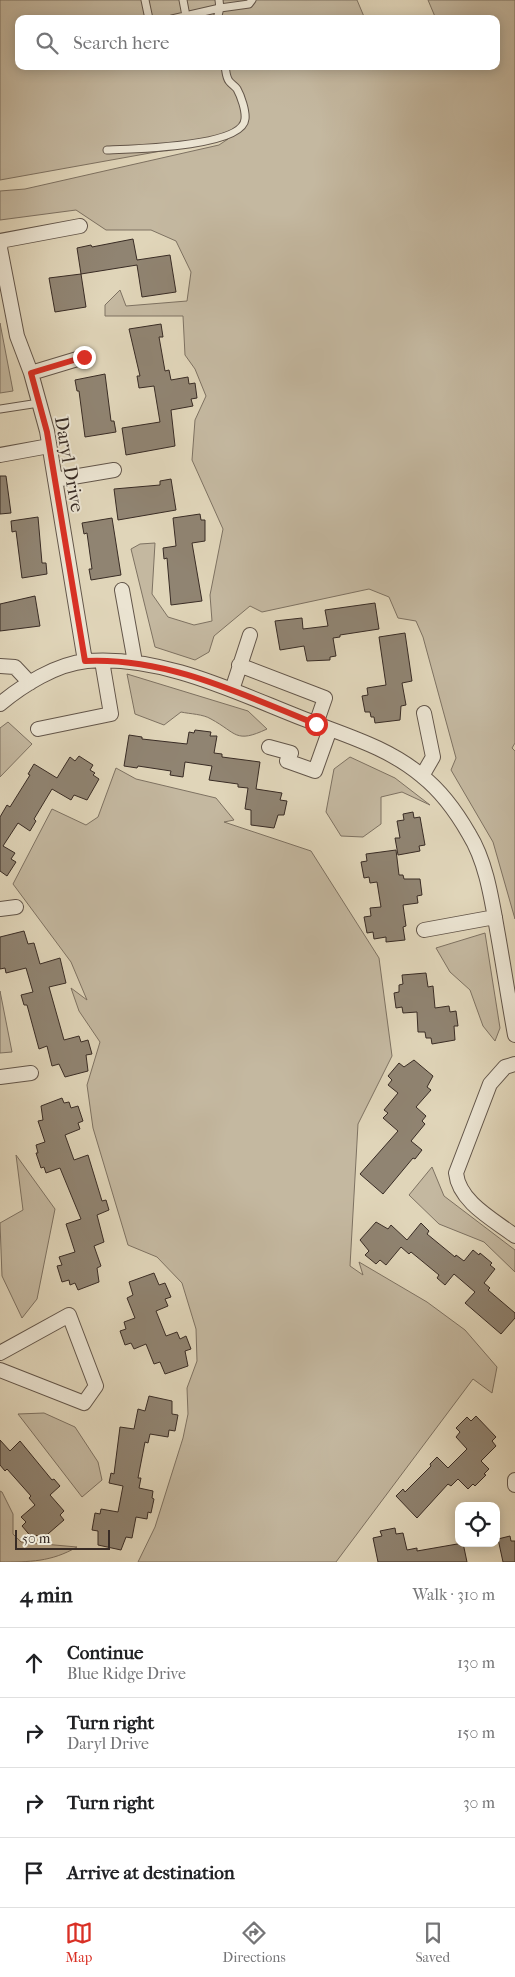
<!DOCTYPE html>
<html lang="en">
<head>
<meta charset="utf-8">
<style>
	body { margin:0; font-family:"IM FELL French Canon",serif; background:#f6f6f6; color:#202124 }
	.controls { position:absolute; right:15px; bottom:15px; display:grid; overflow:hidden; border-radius:10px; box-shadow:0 2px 12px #0003 }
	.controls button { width:45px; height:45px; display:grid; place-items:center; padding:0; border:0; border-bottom:1px solid #e0e0e0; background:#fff; color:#202124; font:25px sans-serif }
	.scale { position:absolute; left:15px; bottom:12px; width:95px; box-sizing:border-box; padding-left:5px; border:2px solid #392c25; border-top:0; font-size:14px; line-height:18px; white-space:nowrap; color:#392c25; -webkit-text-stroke:4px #ebe4d2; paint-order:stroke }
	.stop { position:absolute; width:15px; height:15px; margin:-11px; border:4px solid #d93025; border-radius:50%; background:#fff }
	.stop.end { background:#d93025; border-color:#fff; box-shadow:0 1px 5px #0008 }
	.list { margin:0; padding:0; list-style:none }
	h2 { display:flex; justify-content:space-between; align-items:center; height:65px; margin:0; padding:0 20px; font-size:21px }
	h2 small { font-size:16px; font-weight:400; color:#757577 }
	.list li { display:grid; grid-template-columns:32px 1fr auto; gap:15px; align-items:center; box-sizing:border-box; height:70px; padding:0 20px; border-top:1px solid #e0e0e0 }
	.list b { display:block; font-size:19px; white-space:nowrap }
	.list p { margin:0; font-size:16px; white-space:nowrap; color:#757577 }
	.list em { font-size:16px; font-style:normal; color:#757577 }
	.icon { flex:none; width:28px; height:28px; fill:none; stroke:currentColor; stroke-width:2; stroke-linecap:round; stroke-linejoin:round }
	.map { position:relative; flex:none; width:515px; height:1562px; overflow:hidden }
	.search { position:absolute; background:#fff; box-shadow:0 2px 12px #0003; left:15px; right:15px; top:15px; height:55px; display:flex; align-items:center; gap:12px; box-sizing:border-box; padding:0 18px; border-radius:10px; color:#757577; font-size:19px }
	.sheet { height:345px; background:#fff }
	nav { display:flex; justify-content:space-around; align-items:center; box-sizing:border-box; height:70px; border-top:1px solid #e0e0e0; background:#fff; font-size:14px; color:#757577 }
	nav a { display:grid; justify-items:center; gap:2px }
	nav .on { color:#d93025 }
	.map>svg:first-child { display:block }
	.green { fill:#c4b8a0; stroke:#7e7262 }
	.building { fill:#908472; stroke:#392c25 }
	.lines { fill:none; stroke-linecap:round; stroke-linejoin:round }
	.lane-casing { stroke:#63564a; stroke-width:9 }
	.street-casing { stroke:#63564a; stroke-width:16 }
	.lane { stroke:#ebe4d2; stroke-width:7 }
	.street { stroke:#ebe4d2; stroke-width:14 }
	.route { stroke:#d93025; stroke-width:6 }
	.labels { text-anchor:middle; stroke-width:4; stroke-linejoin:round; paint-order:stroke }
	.street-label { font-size:19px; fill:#392c25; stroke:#ebe4d2 }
</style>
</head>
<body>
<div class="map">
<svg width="515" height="1562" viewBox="0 0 515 1562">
	<rect width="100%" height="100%" fill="#e0d5b9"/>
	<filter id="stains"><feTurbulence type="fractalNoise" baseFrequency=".004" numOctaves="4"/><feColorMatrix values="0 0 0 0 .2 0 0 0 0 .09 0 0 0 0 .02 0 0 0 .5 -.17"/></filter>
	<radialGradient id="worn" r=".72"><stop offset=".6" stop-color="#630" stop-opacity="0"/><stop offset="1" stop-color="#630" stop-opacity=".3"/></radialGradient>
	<path class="green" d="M0,0H357L365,19H19V66H496V19H436L428,0H515V743L512,748L515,751V919L493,842L451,770L456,758L423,637L416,621L398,618L389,597L369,589L262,612L250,606L214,636L209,652L195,660L155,647L131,549L140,544L155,543L152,594L168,617L194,625L212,621L210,595L223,529L192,460L195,420L206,396L195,369L185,355L183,316H105V305L120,290L126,306L187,301L191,272L176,241L151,230H106L76,210L0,220V191L25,189L219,145L228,139L0,180Z
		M0,323L13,391L0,393Z
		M127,674L248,711L267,729C235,744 237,733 211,719C203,714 190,714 181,712L164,725L135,714Z
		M8,722L32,744L0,777V728Z
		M350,757L395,778L430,805L402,792L381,797V824L363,837L341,836L326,812L334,769Z
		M116,768L136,779L216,798L234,820L224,822L311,851L379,958L392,1056L358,1124L350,1266L363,1275L359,1262L427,1302L465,1330L497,1367L492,1393L473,1379L336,1562H138L155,1527L183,1438L188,1414L187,1388L197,1361L196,1329L182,1283L157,1257L128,1245L93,1128L87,1085L100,1042L79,1011L71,988L87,1000L71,962L13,884L52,809L86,825L98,817Z
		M485,933L500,1028L495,1041L483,1026L470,990L450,972L436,948Z
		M0,991L12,1052L0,1053Z
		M16,1155L55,1209L37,1299L22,1318L2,1276L0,1223L23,1210Z
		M432,1167L444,1196L515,1250V1272L484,1242L439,1224L409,1195Z
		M44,1413L75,1427L98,1462L102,1480L82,1497L18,1414Z
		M0,1491L2,1492L13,1514V1534L21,1542L77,1547C51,1562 30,1562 0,1562Z"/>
	<path class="building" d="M133,239L137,260L170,255L176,292L142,297L137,265L81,274L77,248L91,245L92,247Z
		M81,274L86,307L55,312L49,278Z
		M161,324L163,337H159L165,371L169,370L171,380L188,377L189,384L195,383L197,398L191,399L193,406L171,410L175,446L126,455L122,428L160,422L154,386L139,388L137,376H140L129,329Z
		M105,374L111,421H114L116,432L85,437L79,391H77L75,380Z
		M0,476H6L11,513L0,514Z
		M171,479L176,510L118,520L114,489L160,485V481Z
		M200,514L201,520H205V541L192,543L202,601L171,605L167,558L164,559L163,548L176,546L173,518Z
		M38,517L42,563H46L47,574L22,578L16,531L12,532L11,521Z
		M112,518L121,575L91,580L89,569H92L87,533L84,534L82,523Z
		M35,596L40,626L0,631V604Z
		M375,603L379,629L340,635V637L333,638L336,656L330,657V660L307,661L304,646L280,650L275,621L302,618L303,629L328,626L325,610Z
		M405,633L412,681L402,683L406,705L401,706L400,720L375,723L374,717H371L370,712H365L362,696L368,695L367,688L386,685L379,637Z
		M195,730L211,732L210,736H217L214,753L222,754V757L260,762L256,789L282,793L280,800L287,801L284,815H278L274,828L251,825V810L245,809L248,788L238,787V784L209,780L212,766L185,762L183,777L170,775L171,771L138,766L137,768L124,766L129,735L142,737V739L187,744L189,732L194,733Z
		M79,756L93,765L90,770L95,773L93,775L99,779L87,800L74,795L71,800L52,789L34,819L36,821L30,831L18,823L3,846L15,853L11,859L16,862L7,876L0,871V817L7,805L10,807L30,775L28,774L34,764L57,778L70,757L75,761Z
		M413,812L414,818L420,817L425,845L419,846L420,851L398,855L395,838H400L397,821L404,820L403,814Z
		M396,850L399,875H403L404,879H420L422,895L417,896L418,903L403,905L406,926L403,927L405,940L386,942V937L374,939L373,932L367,933L364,917L371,916L370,908L381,907L377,882L370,883L369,877L364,878L361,862L367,861L366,854Z
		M24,931L28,944L34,943L40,964L60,958L66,983L49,987L64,1040L79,1036L81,1042L88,1040L92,1054L86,1055L88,1071L65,1077L59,1064L52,1066L47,1046L39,1049L27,1005H24L21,995L33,992L26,968L6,973L5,968L0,969V937Z
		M426,973L428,987L433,986L435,1008L449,1006L450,1012L456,1011L458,1026H454L455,1040L432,1044L431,1038H426L425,1032H418L417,1012L403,1013L402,1007L396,1008L394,993L399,992V985L403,984L402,975Z
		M414,1060L433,1076L427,1087L431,1090L416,1107L426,1116L422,1121L425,1124L411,1141L422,1150L415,1159L413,1158L383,1194L360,1174L398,1131L383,1118L388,1113L384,1110L398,1093L388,1085L392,1080L388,1076L399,1063L404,1067Z
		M62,1098L64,1103L69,1102L71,1108L78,1106L83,1121L78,1123L80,1129L65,1135L74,1160L88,1155L102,1201L106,1200L109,1210L97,1215L104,1242L94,1246L101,1266L97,1268L99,1282L78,1290L75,1283L70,1285L69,1280L62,1282L57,1266L62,1265L59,1257L75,1252L66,1224L81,1219L60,1168L46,1173L44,1167L41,1168L36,1153H38L36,1145L45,1142L38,1121L43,1120L41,1106Z
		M376,1222L388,1229L391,1225L407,1240L421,1223L429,1231L427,1234L455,1257L456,1255L464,1261L473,1250L479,1255L480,1253L492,1263L490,1265L495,1269L484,1283L490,1288L488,1290L515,1313V1318L501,1334L465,1303L475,1292L454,1274L445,1285L437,1278L439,1275L411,1252L409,1254L401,1247L386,1265L380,1260L376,1264L365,1255L369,1251L360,1240Z
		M154,1273L159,1285L165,1283L171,1297L165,1299L168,1306L156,1311L166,1336L177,1332L180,1339L186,1336L191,1349L185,1351L188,1366L165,1374L160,1362L154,1364L146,1344L134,1349L131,1343L125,1345L120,1331L126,1329L124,1322L135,1318L127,1298L133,1295L129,1282Z
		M149,1396L172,1401V1414L178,1415L175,1431L169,1430L168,1437L150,1434L148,1443L145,1442L138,1478H141L139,1488L153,1491L152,1498L154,1499L151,1513L148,1512L147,1519L136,1517L132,1538L126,1537L121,1550L98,1545V1531L92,1530L95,1513L100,1514L101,1509L118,1512L123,1486L109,1483L111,1473L114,1474L120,1427L134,1429L138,1409L145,1411Z
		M476,1416L496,1437L492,1441L496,1446L481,1461L489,1469L484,1474L486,1475L475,1486L473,1484L468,1489L458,1479L451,1486L448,1484L417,1518L396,1496L403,1489L405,1492L431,1466L430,1464L437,1457L448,1468L467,1449L456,1437L460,1432L456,1428L467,1417L471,1421Z
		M0,1440L10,1451L20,1441L52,1480L54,1479L60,1486L50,1495L64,1511L60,1515L64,1520L41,1540L37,1535L33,1539L22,1526L26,1522L21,1517L35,1505L29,1498L31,1496L7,1469L5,1471L0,1465Z
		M395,1528L396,1534L403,1533L407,1550L417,1548V1551L463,1543L467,1562H378L373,1538L382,1536L380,1531Z
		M510,1536L511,1541H515V1562H503L498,1539Z"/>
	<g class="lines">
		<g class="lane-casing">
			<path id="lane" d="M145,0L149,19
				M183,0L186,16
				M172,19L220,8L219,0
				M217,19L220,8L249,4L252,0
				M107,150C131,149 243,147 245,119C246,111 241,96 237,89C235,86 231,84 229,81C226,77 226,71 225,66
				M0,409L39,403"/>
		</g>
		<g class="street-casing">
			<path id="street" d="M0,241L80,226
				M0,248L17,336L31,373L47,431L85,661
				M31,373L84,357
				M0,455L49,446
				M55,480L114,470
				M122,590L135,662
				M239,665L325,698L316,724
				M0,666L15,667L30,683
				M232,690L250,635
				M0,704C23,685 56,664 87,661C162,655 235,692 304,719C344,735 388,747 422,776C441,791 457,813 469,834C487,863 492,902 498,935C504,969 509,1002 515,1035
				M38,729L111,714L102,661
				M269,747L291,753L287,761L315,771L330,729
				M422,776L433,757L424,713
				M0,909L16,907
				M424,930L495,917
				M515,1064L505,1067L490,1084L456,1173C459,1202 494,1220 515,1236
				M0,1077L31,1073
				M0,1353L69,1315L96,1386L84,1403L0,1370
				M515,1480V1485"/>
		</g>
		<use href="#lane" class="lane"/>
		<use href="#street" class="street"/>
	</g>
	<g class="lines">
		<path class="route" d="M84,357L31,373L47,432L85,661C167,657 241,694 316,724"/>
	</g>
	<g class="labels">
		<g class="street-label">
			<text transform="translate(70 464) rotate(80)" y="7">Daryl Drive</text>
		</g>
	</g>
	<rect width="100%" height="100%" filter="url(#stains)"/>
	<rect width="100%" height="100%" fill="url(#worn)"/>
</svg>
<div class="controls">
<button><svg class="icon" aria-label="locate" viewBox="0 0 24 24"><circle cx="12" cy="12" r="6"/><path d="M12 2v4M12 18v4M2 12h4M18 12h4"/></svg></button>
</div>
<div class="scale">50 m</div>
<div class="stop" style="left:316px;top:724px"></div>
<div class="stop end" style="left:84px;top:357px"></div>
<div class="search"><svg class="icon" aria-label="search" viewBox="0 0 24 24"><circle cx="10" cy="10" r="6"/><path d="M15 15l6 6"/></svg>Search here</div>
</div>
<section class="sheet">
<h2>4 min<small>Walk · 310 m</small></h2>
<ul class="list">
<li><svg class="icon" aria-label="ahead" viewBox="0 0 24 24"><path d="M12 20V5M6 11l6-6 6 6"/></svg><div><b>Continue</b><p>Blue Ridge Drive</p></div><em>130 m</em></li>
<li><svg class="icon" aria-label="right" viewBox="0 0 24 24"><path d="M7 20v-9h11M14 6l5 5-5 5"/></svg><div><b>Turn right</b><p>Daryl Drive</p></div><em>150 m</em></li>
<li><svg class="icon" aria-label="right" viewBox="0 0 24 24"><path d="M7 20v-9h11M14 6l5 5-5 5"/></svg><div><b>Turn right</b></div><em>30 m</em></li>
<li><svg class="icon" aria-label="arrive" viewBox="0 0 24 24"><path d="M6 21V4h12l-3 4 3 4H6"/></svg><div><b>Arrive at destination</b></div></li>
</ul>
</section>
<nav>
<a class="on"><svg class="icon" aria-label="map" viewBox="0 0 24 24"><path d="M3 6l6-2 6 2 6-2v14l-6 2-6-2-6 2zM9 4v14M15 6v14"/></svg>Map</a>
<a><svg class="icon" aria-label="directions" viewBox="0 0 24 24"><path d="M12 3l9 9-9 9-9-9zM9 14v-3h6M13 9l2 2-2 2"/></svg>Directions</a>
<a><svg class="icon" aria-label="saved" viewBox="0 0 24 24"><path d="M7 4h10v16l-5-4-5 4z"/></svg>Saved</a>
</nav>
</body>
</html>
